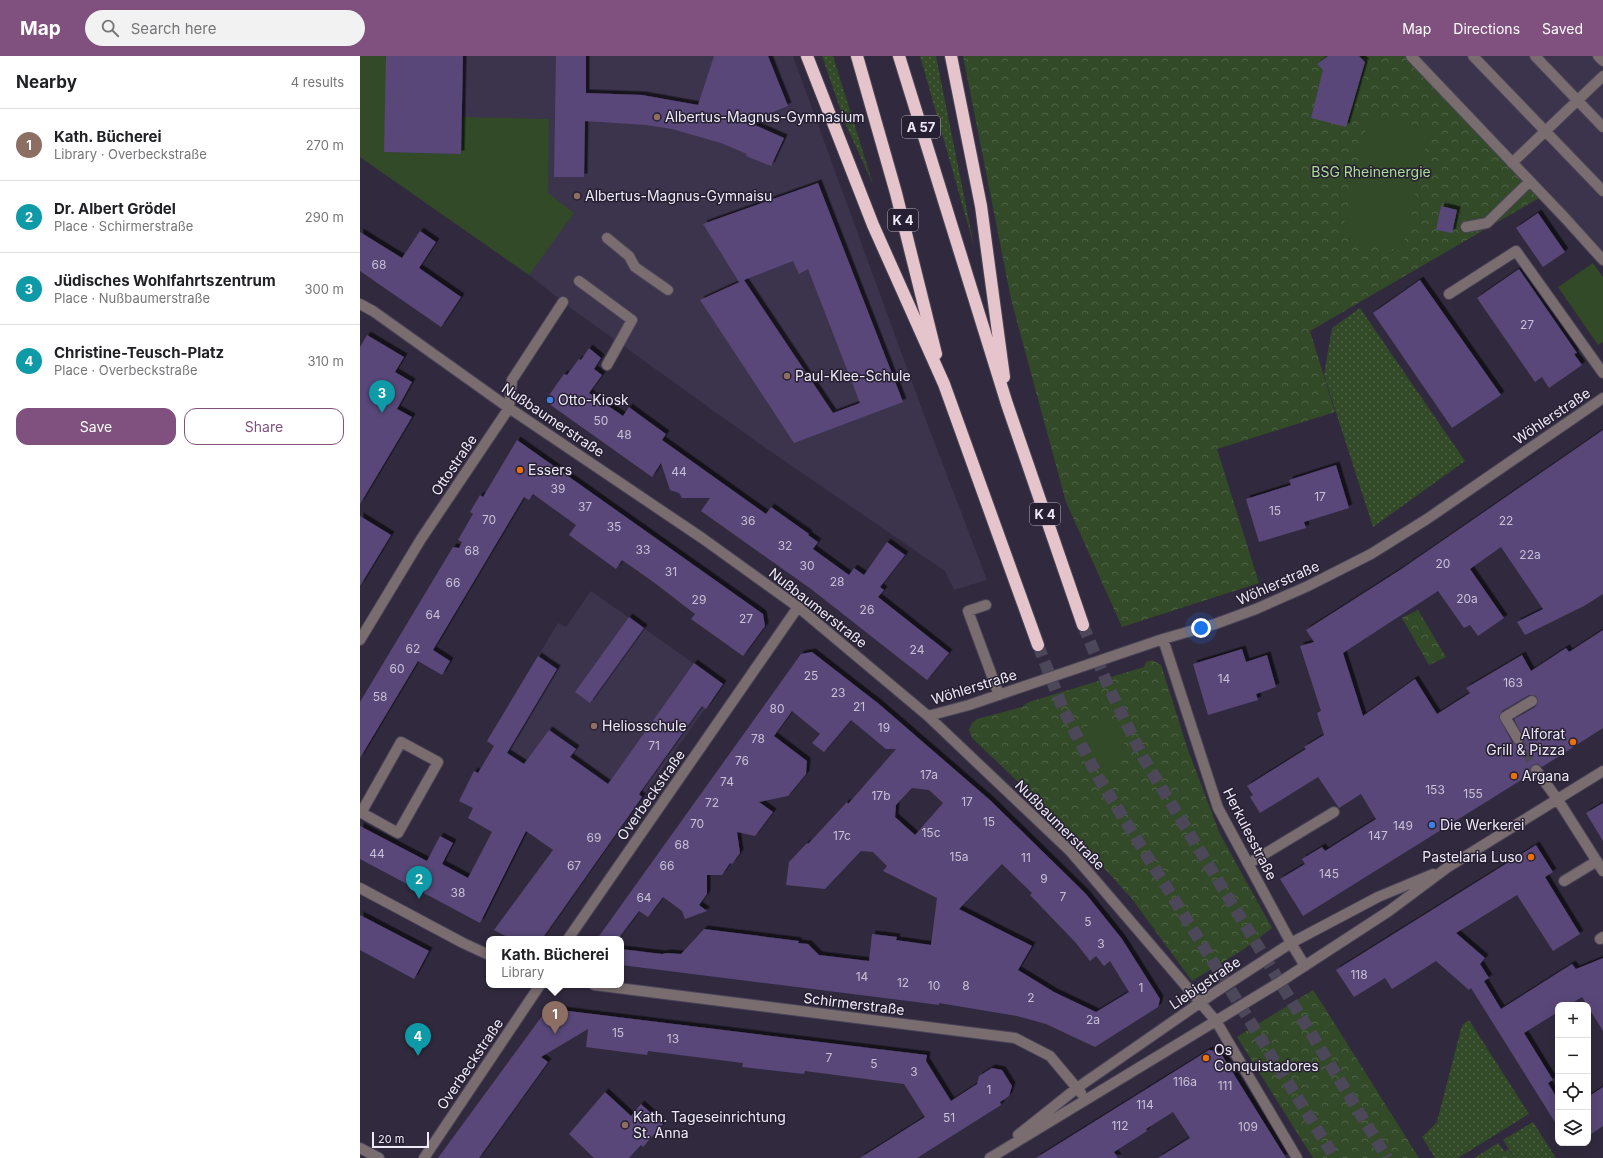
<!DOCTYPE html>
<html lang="en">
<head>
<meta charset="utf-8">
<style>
	body { margin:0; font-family:Inter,sans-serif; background:#f2f2f2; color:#202124 }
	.controls { position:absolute; right:12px; bottom:12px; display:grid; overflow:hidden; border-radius:8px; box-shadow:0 4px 16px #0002 }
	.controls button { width:36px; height:36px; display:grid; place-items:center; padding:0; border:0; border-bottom:1px solid #e0e0e0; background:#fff; color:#202124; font:20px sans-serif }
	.scale { position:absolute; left:12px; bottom:10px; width:57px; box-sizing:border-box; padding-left:4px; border:2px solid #ede9f6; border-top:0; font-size:11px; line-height:14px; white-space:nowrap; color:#ede9f6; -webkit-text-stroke:3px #272033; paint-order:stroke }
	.you { position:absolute; left:841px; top:572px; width:14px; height:14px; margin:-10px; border:3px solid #fff; border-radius:50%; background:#1a73e8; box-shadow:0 0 0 6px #1a73e833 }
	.badge { display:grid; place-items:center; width:26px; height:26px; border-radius:50%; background:#80507f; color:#fff; font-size:13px; font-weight:700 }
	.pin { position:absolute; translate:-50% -33px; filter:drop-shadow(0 1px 2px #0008) }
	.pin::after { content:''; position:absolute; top:21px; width:14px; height:12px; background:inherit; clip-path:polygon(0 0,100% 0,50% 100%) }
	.popup { position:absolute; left:126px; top:880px; width:138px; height:52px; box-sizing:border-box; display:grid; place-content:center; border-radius:8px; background:#fff; filter:drop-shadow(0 1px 3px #0005); font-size:13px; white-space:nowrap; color:#757577 }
	.popup b { font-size:15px; color:#202124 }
	.popup::after { content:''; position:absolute; left:50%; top:100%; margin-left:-8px; border:8px solid transparent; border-top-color:#fff }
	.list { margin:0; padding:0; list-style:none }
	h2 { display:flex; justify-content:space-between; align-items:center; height:52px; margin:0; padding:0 16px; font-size:17px }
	h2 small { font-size:13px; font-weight:400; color:#757577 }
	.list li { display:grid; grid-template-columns:26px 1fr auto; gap:12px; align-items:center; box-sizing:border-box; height:72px; padding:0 16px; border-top:1px solid #e0e0e0 }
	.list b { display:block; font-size:15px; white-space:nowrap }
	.list p { margin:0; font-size:13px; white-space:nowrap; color:#757577 }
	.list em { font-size:13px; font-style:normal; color:#757577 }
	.actions { display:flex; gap:8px; padding:12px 16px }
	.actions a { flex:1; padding:9px 0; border:1px solid #80507f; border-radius:12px; text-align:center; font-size:14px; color:#80507f }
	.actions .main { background:#80507f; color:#fff }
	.icon { flex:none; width:22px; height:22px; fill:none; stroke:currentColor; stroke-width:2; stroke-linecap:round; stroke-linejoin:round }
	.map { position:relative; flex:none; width:1243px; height:1102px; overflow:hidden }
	header { display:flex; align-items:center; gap:24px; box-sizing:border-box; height:56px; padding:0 20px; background:#80507f; color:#fff }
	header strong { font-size:19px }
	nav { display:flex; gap:22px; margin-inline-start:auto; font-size:14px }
	.search { width:280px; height:36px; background:#f2f2f2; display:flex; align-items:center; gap:10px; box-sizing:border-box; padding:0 14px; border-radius:22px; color:#757577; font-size:15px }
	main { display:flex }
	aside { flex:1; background:#fff }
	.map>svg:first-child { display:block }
	.built { fill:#3c334c }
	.grass { fill:url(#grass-dots) }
	.park { fill:url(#park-crowns) }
	.pitch { fill:#324a27 }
	.building { fill:#584778; fill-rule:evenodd; filter:url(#shadow) }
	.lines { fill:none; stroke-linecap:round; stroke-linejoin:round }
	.minor-tunnel { stroke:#4d475a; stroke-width:10; stroke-dasharray:10 5; stroke-linecap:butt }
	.highway-tunnel { stroke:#4d475a; stroke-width:12; stroke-dasharray:12 6; stroke-linecap:butt }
	.minor-casing { stroke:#4b4558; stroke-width:12 }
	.highway-casing { stroke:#4b4558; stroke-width:14 }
	.minor { stroke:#7a6d70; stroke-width:10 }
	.highway { stroke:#e5c5cb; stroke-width:12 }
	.education-dot { fill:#8d6e63; stroke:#272033; stroke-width:1.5 }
	.shop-dot { fill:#3f7fe0; stroke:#272033; stroke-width:1.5 }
	.food-dot { fill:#e8710a; stroke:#272033; stroke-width:1.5 }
	.labels { text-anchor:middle; stroke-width:3; stroke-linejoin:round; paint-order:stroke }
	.number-label { font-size:12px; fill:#c8c0d6 }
	.shield { fill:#272033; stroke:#b2adbc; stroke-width:1 }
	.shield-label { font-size:13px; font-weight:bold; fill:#ede9f6 }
	.poi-label { font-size:14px; fill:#ede9f6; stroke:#272033; text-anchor:start }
	.park-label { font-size:14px; fill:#abdd95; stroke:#272033 }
	.street-label { font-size:14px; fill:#ede9f6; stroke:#272033 }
</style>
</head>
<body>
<header>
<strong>Map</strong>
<div class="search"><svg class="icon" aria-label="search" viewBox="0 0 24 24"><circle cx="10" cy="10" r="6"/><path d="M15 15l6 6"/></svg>Search here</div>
<nav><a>Map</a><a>Directions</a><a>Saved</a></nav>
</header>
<main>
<aside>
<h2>Nearby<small>4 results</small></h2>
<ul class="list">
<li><span class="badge" style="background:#8d6e63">1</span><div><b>Kath. Bücherei</b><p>Library · Overbeckstraße</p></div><em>270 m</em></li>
<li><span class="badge" style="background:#0f9aa8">2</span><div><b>Dr. Albert Grödel</b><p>Place · Schirmerstraße</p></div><em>290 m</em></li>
<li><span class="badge" style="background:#0f9aa8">3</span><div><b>Jüdisches Wohlfahrtszentrum</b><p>Place · Nußbaumerstraße</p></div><em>300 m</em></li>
<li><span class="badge" style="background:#0f9aa8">4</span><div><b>Christine-Teusch-Platz</b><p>Place · Overbeckstraße</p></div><em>310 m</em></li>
</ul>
<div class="actions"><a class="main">Save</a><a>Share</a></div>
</aside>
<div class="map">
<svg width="1243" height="1102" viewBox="0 0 1243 1102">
	<defs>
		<pattern id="grass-dots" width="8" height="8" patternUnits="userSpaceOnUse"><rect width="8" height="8" fill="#324a27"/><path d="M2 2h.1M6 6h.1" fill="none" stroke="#506447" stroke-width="1.8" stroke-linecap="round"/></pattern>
		<pattern id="park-crowns" width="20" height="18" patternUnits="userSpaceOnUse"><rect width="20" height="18" fill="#324a27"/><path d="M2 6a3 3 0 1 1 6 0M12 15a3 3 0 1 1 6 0" fill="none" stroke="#506447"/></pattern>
		<filter id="shadow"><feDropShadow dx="3.5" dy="-3.5" stdDeviation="0" flood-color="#0009"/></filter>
	</defs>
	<rect width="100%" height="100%" fill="#312a3e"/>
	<path class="built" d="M0,0H433L567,367L627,524L594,534L585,515L397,386L212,253L169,219L0,101Z
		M1046,0H1243V204L1160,115Z
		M231,535L363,628L256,777L127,685L198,567L206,571Z"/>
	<path class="grass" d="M462,0H473L513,128L485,67Z
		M560,0H576L614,190Z
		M1000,252L1105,405L1013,471L964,319L972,272Z
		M1109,964L1169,1058L1098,1102H1075L1062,1081L1077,1066L1101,973L1103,968Z
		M1173,1066L1196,1102H1155L1143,1084Z
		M1138,1087L1145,1096L1142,1098L1139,1095L1128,1102H1114Z"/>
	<path class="park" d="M603,0H1046L1160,115L1186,138L950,275L975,356L857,393L899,527L762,571L706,446L672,321L651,243Z
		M1058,554L1086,601L1069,609L1042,562Z
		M792,604L801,609L828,694L860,778L912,872L884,893L832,925L772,843L716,781L612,682L609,674L612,667L617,663L662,651L669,646L784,611L786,606Z
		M953,934L963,949L1059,1102H953L877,981Z
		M1148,1093L1155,1102H1128L1139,1095L1142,1098Z"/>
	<path class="pitch" d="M0,0H25L27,7L25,96L101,98L102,61L189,63L188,137L214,157L169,219L0,101Z
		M1009,59L1070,73L1042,195L981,181Z
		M1233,207L1243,221V286L1238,289L1198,231Z
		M718 689a23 23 0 1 1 46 0a23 23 0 1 1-46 0Z"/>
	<path class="building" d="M26,0H103L101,98L24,96Z
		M196,0H226V37L282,39L338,49L354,0H408L428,50L388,66L424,82L411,110L386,100L387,98L361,87L312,73L286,69L225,65L224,121H194Z
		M968,0H999L1005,6L986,71L951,62L963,14L957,8Z
		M458,127L543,346L434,387L340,244L384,224L379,226L343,168ZM433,205L439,218L448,213L500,347L473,357L384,224Z
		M1081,150L1097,154L1092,177L1076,174Z
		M1178,157L1205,196L1183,211L1156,172Z
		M60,175L76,186L59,212L101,241L81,271L0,215V176L42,202Z
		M1159,213L1217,297L1214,298L1222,309L1189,332L1182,321L1175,326L1117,242Z
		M1060,224L1141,339L1092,372L1013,257Z
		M7,279L44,301L35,316L52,326L37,353L52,361L0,448V291Z
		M229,292L241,302L234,313L242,319L229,337L263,360L269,351L281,360L306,378L302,384L389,446L406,458L411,451L449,478L448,479L458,486L453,493L489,519L494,512L504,519L527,486L545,499L520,531L524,534L518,541L589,597L567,624L451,533L341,455L350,442H322L319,437L310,434L301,407L292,421L185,345L204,318L207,319L219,303L221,304Z
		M1243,374V538L1224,550L1165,579L1157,566L1183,553L1141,491L1110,513L1144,562L1118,580L1110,569L1104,572L1078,535L983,597L1003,660L1055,623L1077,658L1110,637L1106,632L1162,599L1171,615L1206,592L1209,596L1243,574V672L1182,711L1178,708L1172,709L1170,712L1171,718L943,860L920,823L945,808L942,803L962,791L965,795L1016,763L1001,738L979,752L958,721L900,757L890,741L893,739L887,730L946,693L944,691L964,679L957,657L961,655L940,590L954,586L946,574L1040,514ZM1169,639L1176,640L1178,645L1175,651L1154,663L1164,683L1163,687L1158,689L1152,686L1139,661L1142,655Z
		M157,384L403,558L405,570L383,600L331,563L335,558L292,525L262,504L256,513L209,479L216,469L173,438L169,444L164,441L73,594L90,605L82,619L58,605L0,702V646L93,491L99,492L102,486L98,484L113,458L110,456L120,439L123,441Z
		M976,409L989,452L944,466L946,472L899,486L886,443L931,429L929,424Z
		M0,460L31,479L0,530Z
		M269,561L284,572L230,647L215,636Z
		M882,593L886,606L907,599L916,631L896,638L898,644L848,659L833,608Z
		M452,596L519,648L631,745L726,838L762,883L800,943L798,951L735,991L686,968L657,960L579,947V949L564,947L261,909V893L302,898L307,897L321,898L344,873L439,885L438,887L448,888L459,899L509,905L512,878L537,881L536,884L571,889L577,842L523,815L527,810L513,796L501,795L465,833L426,829L429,806L447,787L448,788L487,746L488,748L536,693H526L491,664L464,696L452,687L460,678L432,655L414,680L447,705L446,718L428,740L399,746L413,756L395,780L377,776L380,797L372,808L370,807L362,819H347V838L339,849L347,855L325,863L322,855L303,841L288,861L279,855L258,883H237L441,598ZM552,732L569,734L583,747L555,779L535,761L536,749ZM642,808L672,837L670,839L716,887L730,905L736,900L744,910L750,905L769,936L736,956L694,936L658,914L672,890L599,853Z
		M178,600L197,613L147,697L164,708L189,674L216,693L210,701L248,728L334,607L363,628L346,653L342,650L279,738L282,741L182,883H151L134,874L193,794L166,775L120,867L0,803V770L67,805L80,780L93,787L82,808L108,822L132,776L108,762L113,752L99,745L114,715L118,717L134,690L127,685Z
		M1243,747V785L1226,757Z
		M1176,789L1193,816L1185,821L1220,878L1193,895L1157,839L1096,877L1125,902L1120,908L1129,922L1124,925L1141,953L1212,908L1216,913L1243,902V975L1222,941L1209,949H1198V956L1164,977L1193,1024L1188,1027L1198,1044V1071L1111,932L1109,934L1076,905L1032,933L1025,922L994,941L976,914Z
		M0,859L69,895L54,923L0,894Z
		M192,953L567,999L566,1005L591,1045L617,1028L619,1020L632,1012L642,1014L652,1030L649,1040L640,1046L641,1049L557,1102H500L565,1061L544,1028L445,1015L444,1018L382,1011L383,1007L288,995L287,999L226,991L228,973L181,1001L188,1006L119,1102H78L185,956Z
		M849,994L860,996L926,1102H798L830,1082L813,1056L786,1073L787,1075L754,1096L758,1102H676Z
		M1243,1031V1070L1228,1080V1041Z
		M245,1036L271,1060L281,1048L303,1068L283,1091L281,1089L269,1102H234L209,1078Z"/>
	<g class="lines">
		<path class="minor-tunnel" d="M1158,683L1176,714"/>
		<path class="highway-tunnel" d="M723,569L749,632L784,703L1027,1102
			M678,589L703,653L738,721L975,1102"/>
		<g class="minor-casing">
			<path id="minor" d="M1051,0L1206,163L1243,204
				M1113,0L1243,135
				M1175,0L1243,71
				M1238,0L1243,5
				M1152,107L1243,20
				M1106,171L1127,167L1170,125
				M247,182L269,200L275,211L308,234
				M219,225L272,264L247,309
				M1089,238L1156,195L1243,317
				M0,248L13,255L149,352L342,482L438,551L568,660L711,796L856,965L937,1102
				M626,549L608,555L639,639
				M803,583L858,752L931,887L945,910
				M0,584L61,483L149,352L152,324L203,246
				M568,660L609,649L803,583L855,568L896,553L948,530L1011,498L1067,463L1243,342
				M1158,683L1145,661L1172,645
				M1176,714L1198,744L1243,815
				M0,756L38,777L78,706L41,686L1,757
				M888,808L974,756
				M1204,825L1237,805
				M0,832L103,887L129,899
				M208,883L438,551
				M1240,883L1243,881
				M234,929L655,982L690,1000L721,1037
				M658,1079L717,1032L854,937L931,887L1018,841L1073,818
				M0,1092L19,1102
				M64,1102L180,929
				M630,1102L920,926L1029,855L1088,811L1243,715"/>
		</g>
		<g class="highway-casing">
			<path id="highway" d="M447,0L513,169L584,328L678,589
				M497,0L536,137L576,298
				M539,0L647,348L723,569
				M591,0L621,150L644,321"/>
		</g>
		<use href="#minor" class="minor"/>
		<use href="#highway" class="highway"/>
	</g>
	<g class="education-dot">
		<circle cx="297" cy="61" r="4"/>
		<circle cx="217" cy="140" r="4"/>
		<circle cx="427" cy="320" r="4"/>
		<circle cx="234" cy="670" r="4"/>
		<circle cx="265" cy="1069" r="4"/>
	</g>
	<g class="shop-dot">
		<circle cx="190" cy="344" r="4"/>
		<circle cx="1072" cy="769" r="4"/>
	</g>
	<g class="food-dot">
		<circle cx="160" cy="414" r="4"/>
		<circle cx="1213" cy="686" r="4"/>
		<circle cx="1154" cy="720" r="4"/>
		<circle cx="1171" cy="801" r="4"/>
		<circle cx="846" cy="1002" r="4"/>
	</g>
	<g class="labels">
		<g class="number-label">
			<text x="19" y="213">68</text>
			<text x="1167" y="273">27</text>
			<text x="241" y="369">50</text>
			<text x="264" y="383">48</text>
			<text x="319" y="420">44</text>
			<text x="198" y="437">39</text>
			<text x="960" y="445">17</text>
			<text x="225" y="455">37</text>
			<text x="915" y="459">15</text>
			<text x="129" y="468">70</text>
			<text x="388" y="469">36</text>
			<text x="1146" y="469">22</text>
			<text x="254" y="475">35</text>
			<text x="425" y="494">32</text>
			<text x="283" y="498">33</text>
			<text x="112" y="499">68</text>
			<text x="1170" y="503">22a</text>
			<text x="1083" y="512">20</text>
			<text x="447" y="514">30</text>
			<text x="311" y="520">31</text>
			<text x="477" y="530">28</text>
			<text x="93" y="531">66</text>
			<text x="1107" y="547">20a</text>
			<text x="339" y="548">29</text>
			<text x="507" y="558">26</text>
			<text x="73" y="563">64</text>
			<text x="386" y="567">27</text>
			<text x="53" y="597">62</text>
			<text x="557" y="598">24</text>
			<text x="37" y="617">60</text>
			<text x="451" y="624">25</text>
			<text x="864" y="627">14</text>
			<text x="1153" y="631">163</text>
			<text x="478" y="641">23</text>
			<text x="20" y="645">58</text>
			<text x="499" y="655">21</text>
			<text x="417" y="657">80</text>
			<text x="524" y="676">19</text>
			<text x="398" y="687">78</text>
			<text x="294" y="694">71</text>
			<text x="382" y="709">76</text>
			<text x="569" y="723">17a</text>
			<text x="367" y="730">74</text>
			<text x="1075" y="738">153</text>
			<text x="1113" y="742">155</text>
			<text x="521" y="744">17b</text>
			<text x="607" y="750">17</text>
			<text x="352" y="751">72</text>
			<text x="629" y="770">15</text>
			<text x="337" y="772">70</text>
			<text x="1043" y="774">149</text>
			<text x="571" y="781">15c</text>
			<text x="482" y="784">17c</text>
			<text x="1018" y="784">147</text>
			<text x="234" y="786">69</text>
			<text x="322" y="793">68</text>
			<text x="17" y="802">44</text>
			<text x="599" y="805">15a</text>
			<text x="666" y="806">11</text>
			<text x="214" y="814">67</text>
			<text x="307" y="814">66</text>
			<text x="969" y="822">145</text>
			<text x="684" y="827">9</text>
			<text x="98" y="841">38</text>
			<text x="703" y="845">7</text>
			<text x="284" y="846">64</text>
			<text x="728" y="870">5</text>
			<text x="741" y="892">3</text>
			<text x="999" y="923">118</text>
			<text x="502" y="925">14</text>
			<text x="543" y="931">12</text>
			<text x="574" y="934">10</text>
			<text x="606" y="934">8</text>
			<text x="781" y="936">1</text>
			<text x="671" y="946">2</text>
			<text x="733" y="968">2a</text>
			<text x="258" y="981">15</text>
			<text x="313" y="987">13</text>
			<text x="469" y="1006">7</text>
			<text x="514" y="1012">5</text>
			<text x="554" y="1020">3</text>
			<text x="825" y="1030">116a</text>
			<text x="865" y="1034">111</text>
			<text x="629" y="1038">1</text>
			<text x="785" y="1053">114</text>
			<text x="589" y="1066">51</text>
			<text x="760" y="1074">112</text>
			<text x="888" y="1075">109</text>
		</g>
		<g class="shield">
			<rect x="542" y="60" width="38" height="22" rx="3"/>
			<rect x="528" y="153" width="30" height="22" rx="3"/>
			<rect x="670" y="447" width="30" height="22" rx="3"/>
		</g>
		<g class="shield-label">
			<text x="561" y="76">A 57</text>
			<text x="543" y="169">K 4</text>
			<text x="685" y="463">K 4</text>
		</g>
		<g class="poi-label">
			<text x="305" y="66">Albertus-Magnus-Gymnasium</text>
			<text x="225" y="145">Albertus-Magnus-Gymnaisu</text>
			<text x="435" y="325">Paul-Klee-Schule</text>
			<text x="198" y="349">Otto-Kiosk</text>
			<text x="168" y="419">Essers</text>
			<text x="242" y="675">Heliosschule</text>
			<text x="1205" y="683" text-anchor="end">Alforat<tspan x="1205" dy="16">Grill &amp; Pizza</tspan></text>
			<text x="1162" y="725">Argana</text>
			<text x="1080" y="774">Die Werkerei</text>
			<text x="1163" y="806" text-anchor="end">Pastelaria Luso</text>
			<text x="854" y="999">Os<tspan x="854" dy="16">Conquistadores</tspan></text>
			<text x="273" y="1066">Kath. Tageseinrichtung<tspan x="273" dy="16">St. Anna</tspan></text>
		</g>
		<g class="park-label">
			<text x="1011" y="121">BSG Rheinenergie</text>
		</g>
		<g class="street-label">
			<text transform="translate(1192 360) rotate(-34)" y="5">Wöhlerstraße</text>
			<text transform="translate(193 364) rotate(34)" y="5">Nußbaumerstraße</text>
			<text transform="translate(94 409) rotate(-56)" y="5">Ottostraße</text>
			<text transform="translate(918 527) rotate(-24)" y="5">Wöhlerstraße</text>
			<text transform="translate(458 552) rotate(38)" y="5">Nußbaumerstraße</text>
			<text transform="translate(614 631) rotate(-17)" y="5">Wöhlerstraße</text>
			<text transform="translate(291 739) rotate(-55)" y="5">Overbeckstraße</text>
			<text transform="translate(700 769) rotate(45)" y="5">Nußbaumerstraße</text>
			<text transform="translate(890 778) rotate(63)" y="5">Herkulesstraße</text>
			<text transform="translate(845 927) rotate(-34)" y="5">Liebigstraße</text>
			<text transform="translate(494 948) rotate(7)" y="5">Schirmerstraße</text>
			<text transform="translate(110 1008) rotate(-56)" y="5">Overbeckstraße</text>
		</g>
	</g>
</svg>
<div class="controls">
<button>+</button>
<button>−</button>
<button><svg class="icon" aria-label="locate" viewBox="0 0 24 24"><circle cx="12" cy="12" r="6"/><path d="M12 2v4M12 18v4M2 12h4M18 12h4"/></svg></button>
<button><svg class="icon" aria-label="layers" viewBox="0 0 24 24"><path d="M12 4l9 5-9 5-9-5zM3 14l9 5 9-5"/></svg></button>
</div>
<div class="scale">20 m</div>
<div class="you"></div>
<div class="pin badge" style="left:195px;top:978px;background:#8d6e63">1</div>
<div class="popup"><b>Kath. Bücherei</b>Library</div>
<div class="pin badge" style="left:59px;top:843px;background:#0f9aa8">2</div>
<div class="pin badge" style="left:22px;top:357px;background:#0f9aa8">3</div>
<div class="pin badge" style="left:58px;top:1000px;background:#0f9aa8">4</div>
</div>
</main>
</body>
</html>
